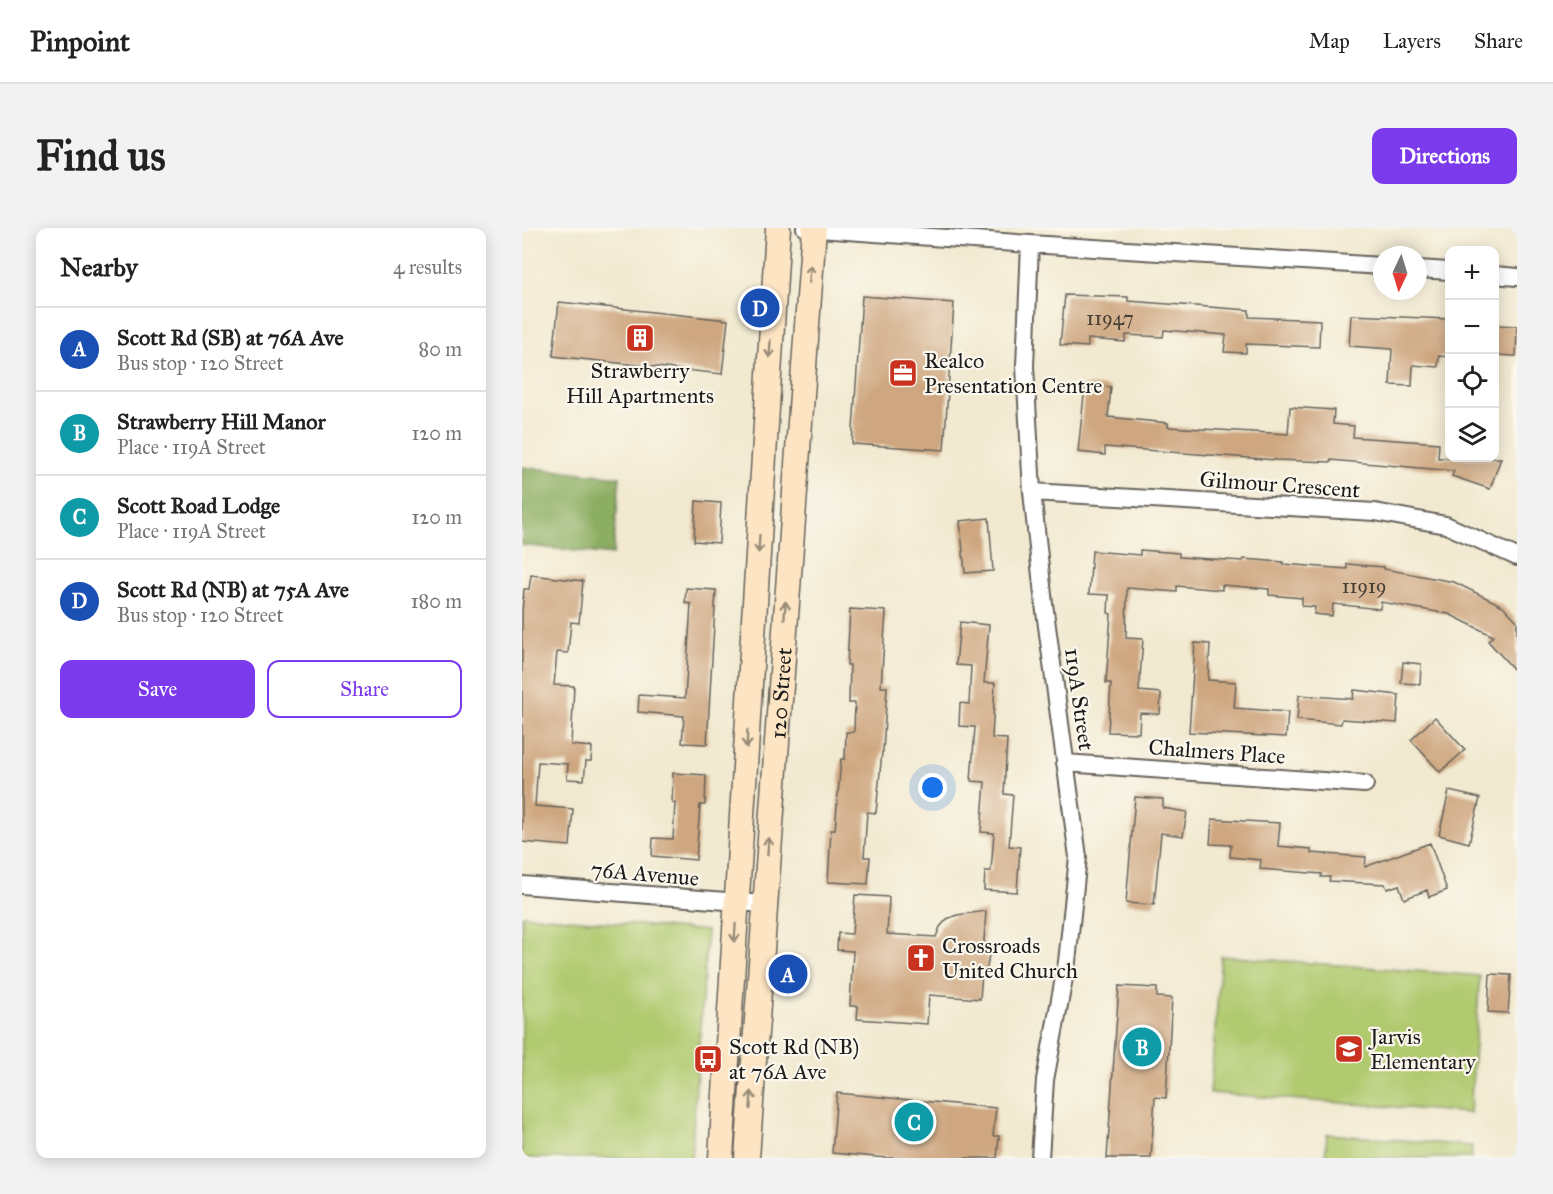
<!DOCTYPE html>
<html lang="en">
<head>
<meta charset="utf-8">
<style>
	body { margin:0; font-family:"IM FELL Great Primer",serif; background:#f2f2f2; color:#222 }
	.controls { position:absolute; right:18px; top:18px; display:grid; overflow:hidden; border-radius:12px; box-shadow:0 3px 15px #0003 }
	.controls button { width:54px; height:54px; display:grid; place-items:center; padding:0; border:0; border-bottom:2px solid #e0e0e0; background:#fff; color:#222; font:30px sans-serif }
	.compass { position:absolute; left:851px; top:18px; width:54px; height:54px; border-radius:50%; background:#fff; box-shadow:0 3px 15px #0003; rotate:184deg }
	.you { position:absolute; left:411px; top:560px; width:21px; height:21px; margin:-15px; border:4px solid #fff; border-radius:50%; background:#1a73e8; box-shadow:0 0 0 9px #1a73e833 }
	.badge { display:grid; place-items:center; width:39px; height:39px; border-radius:50%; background:#7c3aed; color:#fff; font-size:20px; font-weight:700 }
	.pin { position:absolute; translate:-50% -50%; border:3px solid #fff; box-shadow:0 2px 6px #0006 }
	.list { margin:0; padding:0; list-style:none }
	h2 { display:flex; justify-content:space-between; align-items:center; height:78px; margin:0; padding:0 24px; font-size:26px }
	h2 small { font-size:20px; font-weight:400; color:#767676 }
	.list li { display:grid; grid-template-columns:39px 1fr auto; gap:18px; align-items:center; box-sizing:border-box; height:84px; padding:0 24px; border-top:2px solid #e0e0e0 }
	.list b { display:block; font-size:22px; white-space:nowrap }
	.list p { margin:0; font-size:20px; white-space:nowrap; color:#767676 }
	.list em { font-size:20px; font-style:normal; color:#767676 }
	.actions { display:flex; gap:12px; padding:18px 24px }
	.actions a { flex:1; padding:14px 0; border:2px solid #7c3aed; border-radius:12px; text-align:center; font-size:21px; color:#7c3aed }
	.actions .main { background:#7c3aed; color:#fff }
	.icon { flex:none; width:33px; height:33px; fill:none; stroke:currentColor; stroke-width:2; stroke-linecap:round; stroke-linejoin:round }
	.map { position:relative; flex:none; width:995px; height:930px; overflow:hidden; border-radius:12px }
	header { display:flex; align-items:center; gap:36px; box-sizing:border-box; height:84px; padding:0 30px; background:#fff; border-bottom:2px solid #e0e0e0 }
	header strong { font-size:28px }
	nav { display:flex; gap:33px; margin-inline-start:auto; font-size:21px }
	.intro { display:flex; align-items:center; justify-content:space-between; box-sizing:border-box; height:144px; padding:0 36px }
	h1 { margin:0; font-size:42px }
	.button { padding:15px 27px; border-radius:12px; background:#7c3aed; color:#fff; font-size:21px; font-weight:700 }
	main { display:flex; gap:36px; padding:0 36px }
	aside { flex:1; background:#fff; border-radius:12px; box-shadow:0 3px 15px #0003 }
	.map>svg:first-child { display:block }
	.green { fill:#b1ca6f; stroke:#667346; stroke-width:1.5 }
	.forest { fill:#8cae62; stroke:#54653f; stroke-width:1.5 }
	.building { fill:#cea67f }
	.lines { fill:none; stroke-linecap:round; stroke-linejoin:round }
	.street-casing { stroke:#67645b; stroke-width:20 }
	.secondary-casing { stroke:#67645b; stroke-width:27 }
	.street { stroke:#fff; stroke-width:16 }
	.secondary { stroke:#fde5c4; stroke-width:24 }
	.oneway { stroke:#988b78 }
	.labels { text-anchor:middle; stroke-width:4.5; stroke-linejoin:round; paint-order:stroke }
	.number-label { font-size:20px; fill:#483e35 }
	.poi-label { font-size:22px; fill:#1c1c1c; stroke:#fbf7ec; text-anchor:start }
	.street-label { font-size:22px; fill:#1c1c1c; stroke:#fbf7ec }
</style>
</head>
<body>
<header>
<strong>Pinpoint</strong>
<nav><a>Map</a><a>Layers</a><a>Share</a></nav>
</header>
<div class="intro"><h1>Find us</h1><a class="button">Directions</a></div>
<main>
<aside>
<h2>Nearby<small>4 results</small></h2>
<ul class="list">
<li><span class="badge" style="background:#1a4fb4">A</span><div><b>Scott Rd (SB) at 76A Ave</b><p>Bus stop · 120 Street</p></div><em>80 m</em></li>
<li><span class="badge" style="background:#0f9aa8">B</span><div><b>Strawberry Hill Manor</b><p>Place · 119A Street</p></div><em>120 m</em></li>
<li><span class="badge" style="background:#0f9aa8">C</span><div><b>Scott Road Lodge</b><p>Place · 119A Street</p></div><em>120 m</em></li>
<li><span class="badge" style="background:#1a4fb4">D</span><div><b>Scott Rd (NB) at 75A Ave</b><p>Bus stop · 120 Street</p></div><em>180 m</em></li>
</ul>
<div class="actions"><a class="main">Save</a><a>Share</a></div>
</aside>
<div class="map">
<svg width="995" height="930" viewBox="0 0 995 930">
	<rect width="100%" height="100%" fill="#fbf7ec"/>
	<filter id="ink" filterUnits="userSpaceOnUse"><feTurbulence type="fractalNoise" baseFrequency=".0167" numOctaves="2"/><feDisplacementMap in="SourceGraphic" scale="12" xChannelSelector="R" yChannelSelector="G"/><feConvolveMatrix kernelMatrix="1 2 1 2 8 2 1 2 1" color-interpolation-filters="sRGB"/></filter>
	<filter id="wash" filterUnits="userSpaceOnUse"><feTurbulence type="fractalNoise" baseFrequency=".008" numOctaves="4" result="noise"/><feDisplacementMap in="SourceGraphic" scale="24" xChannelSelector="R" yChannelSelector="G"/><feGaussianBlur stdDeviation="1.35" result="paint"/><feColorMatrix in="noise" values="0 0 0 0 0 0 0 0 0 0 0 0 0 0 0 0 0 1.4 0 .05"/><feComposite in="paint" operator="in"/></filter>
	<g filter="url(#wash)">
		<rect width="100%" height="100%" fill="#f1e9d0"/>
		<path class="green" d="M0,687L185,703L169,930H0Z
			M699,728L958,748L948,885L688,865Z
			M805,906L950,918L949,930H803Z"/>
		<path class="forest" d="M0,239L98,249L91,327L0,317Z"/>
		<g id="blocks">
			<path class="building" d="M543,67L606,69V73L727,82V89L798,92L797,119L724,116V125L702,124L704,107L642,102L641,109L604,107L603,114L566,111V119L538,117Z
				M340,68L432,75L422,222L330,216Z
				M37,74L206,92L200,146L31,128Z
				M829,87L927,91V129L917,128L916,139L891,137L890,158L868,157L870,121L827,118Z
				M972,97L995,98L994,128L972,127Z
				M563,157L589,159L586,189L646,195V199L766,206L768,179L812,182L811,196L832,198L831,209L917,215L916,230H979L968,261L930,248L932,243L809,232V234L754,232L583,219V227L556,224Z
				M174,273L199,275L197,315L172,313Z
				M467,290L471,343L443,345L438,293Z
				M618,322L657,325V329L721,333V331L761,334V336L825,341V336L862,339V341L932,354L981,378L995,393V445L966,413L971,408L927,386L859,374L858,381L811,376L810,388L792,386L793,379L780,378V370L747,367V361L700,357V362L655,358V364L605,360L604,410L621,411L617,463L639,465L638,486L618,485L617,505L586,504L589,455H584L589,386L586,385L587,367L567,366L570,323L618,327Z
				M9,347L61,353L57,395L49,394L46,425L35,424L32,457L52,458L49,517L70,519L69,533H64L62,552L45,551L46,536L16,534L13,578L51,581L48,618L0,614V384L2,361H7Z
				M164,360L194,362L185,516L160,515L162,488L116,484L117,467L163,470L169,376L163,375Z
				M328,381L364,383L359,459H365L361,524H360L354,585L345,584L342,629H348L346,656L306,654L309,602H313L319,531H323L324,504H332L333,475H327L328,437H325Z
				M438,394L467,397L462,455H473L470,510L485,511L482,566L491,567L487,618L498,619L495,664L462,662L463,643H469L472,605L459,604L463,554L449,553L453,499L437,498L438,475L447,476L449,438L434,437Z
				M673,415L688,416L686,452L714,454L712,480L766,484L764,509L667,504Z
				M881,434L899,436L898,456L879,455Z
				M832,462L877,467L875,495L820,491L819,496L775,492L777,467L831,471Z
				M913,489L943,522L918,544L889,512Z
				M151,545L184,547L183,577H178L174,632L130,628L131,610L151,611L153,575H150Z
				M927,563L958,570L947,615L917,607Z
				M613,569L641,571V580L665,584L661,608L639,605L632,677L604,675Z
				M690,591L758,595L756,618L789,621V625L844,629L843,639L908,615L925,662L907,669L905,662L882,671L877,657L865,661L863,656L807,653L808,649H799L800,646L738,641L739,632L708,629L709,617L688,616Z
				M333,667L367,669L365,706L414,709L418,699L425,691L435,687L464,683L462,713L467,726L465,740L460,745L458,771L407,767L405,796L335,791L336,778H328L331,723L315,722L316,705L330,706Z
				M968,746L989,747L986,785L966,784Z
				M597,758L635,760V769L650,770L644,870L633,869L629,930H585Z
				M315,865L474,880L471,908H477L475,930H365L310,925Z"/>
		</g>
	</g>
	<g filter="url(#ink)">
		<use href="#blocks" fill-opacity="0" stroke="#67645b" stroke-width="1.5"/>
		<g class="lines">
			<g class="street-casing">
				<path id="street" d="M283,0L508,16L860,38
					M508,16L503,138L510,264L522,376L556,629L545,734L523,852L518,930
					M896,41L927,43
					M972,47L995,49
					M510,264L853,284L924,297L995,329
					M543,535L843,556
					M0,657L242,676"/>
			</g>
			<g class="secondary-casing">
				<g id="secondary">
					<path d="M199,930L256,0"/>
					<path id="s1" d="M225,930L292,0"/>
				</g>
			</g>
			<use href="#street" class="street"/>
			<use href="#secondary" class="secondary"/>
		</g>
		<defs><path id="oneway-shaft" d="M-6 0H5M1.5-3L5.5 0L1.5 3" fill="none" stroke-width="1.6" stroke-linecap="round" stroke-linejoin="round" transform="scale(1.5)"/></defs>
		<g class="oneway">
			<use href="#oneway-shaft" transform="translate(288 46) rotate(-86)"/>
			<use href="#oneway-shaft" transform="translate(248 121) rotate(93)"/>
			<use href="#oneway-shaft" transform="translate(237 316) rotate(93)"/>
			<use href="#oneway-shaft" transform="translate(263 382) rotate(-86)"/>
			<use href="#oneway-shaft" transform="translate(225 511) rotate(93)"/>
			<use href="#oneway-shaft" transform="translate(246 618) rotate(-86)"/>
			<use href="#oneway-shaft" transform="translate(213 705) rotate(94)"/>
			<use href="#oneway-shaft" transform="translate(229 872) rotate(-86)"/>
		</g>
	</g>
	<defs>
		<g id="building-square" transform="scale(1.5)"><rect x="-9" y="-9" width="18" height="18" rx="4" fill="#c8321e" stroke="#fbf7ec"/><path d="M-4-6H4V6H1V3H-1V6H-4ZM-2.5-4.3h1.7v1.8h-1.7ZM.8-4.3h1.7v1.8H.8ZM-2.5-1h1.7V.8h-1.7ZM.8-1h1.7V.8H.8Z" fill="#fff"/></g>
		<g id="office-square" transform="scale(1.5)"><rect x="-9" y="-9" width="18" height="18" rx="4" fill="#c8321e" stroke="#fbf7ec"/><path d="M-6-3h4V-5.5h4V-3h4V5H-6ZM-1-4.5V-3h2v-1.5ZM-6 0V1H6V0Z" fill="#fff"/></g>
		<g id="church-square" transform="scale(1.5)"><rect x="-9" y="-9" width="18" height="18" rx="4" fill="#c8321e" stroke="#fbf7ec"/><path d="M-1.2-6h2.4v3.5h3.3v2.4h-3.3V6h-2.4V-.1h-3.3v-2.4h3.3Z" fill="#fff"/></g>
		<g id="school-square" transform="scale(1.5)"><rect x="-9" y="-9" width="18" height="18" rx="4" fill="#c8321e" stroke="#fbf7ec"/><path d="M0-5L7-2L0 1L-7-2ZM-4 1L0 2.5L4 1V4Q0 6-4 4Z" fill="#fff"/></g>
		<g id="bus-square" transform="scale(1.5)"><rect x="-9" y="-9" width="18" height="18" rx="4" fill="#c8321e" stroke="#fbf7ec"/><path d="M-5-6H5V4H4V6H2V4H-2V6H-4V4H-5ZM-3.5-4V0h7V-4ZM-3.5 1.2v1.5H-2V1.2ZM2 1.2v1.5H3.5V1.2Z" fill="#fff"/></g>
	</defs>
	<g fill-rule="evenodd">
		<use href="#building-square" x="118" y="110"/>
		<use href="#office-square" x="381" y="145"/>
		<use href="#church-square" x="399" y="730"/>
		<use href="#school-square" x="827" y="821"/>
		<use href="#bus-square" x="186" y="831"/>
	</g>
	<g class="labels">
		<g class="number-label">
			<text x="588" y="97">11947</text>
			<text x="842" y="365">11919</text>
		</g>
		<g class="poi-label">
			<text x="402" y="140">Realco<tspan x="402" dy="25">Presentation Centre</tspan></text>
			<text x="118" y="150" text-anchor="middle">Strawberry<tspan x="118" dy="25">Hill Apartments</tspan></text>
			<text x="420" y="725">Crossroads<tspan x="420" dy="25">United Church</tspan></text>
			<text x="848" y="816">Jarvis<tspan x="848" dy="25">Elementary</tspan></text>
			<text x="207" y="826">Scott Rd (NB)<tspan x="207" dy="25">at 76A Ave</tspan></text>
		</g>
		<g class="street-label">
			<text transform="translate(758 256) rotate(4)" y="8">Gilmour Crescent</text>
			<text dy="8" stroke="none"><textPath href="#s1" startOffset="466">120 Street</textPath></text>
			<text transform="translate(558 471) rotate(82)" y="8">119A Street</text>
			<text transform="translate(695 523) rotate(4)" y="8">Chalmers Place</text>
			<text transform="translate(123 645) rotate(5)" y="8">76A Avenue</text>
		</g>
	</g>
</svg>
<div class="controls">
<button>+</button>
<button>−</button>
<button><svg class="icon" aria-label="locate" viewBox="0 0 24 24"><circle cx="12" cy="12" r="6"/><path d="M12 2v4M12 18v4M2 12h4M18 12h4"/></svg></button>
<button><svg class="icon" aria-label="layers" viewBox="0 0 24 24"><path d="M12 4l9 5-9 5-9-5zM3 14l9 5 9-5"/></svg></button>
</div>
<svg class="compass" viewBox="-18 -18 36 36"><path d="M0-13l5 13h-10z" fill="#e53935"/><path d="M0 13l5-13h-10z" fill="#767676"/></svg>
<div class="you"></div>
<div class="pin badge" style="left:266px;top:746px;background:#1a4fb4">A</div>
<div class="pin badge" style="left:620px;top:819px;background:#0f9aa8">B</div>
<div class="pin badge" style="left:392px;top:894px;background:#0f9aa8">C</div>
<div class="pin badge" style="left:238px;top:80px;background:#1a4fb4">D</div>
</div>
</main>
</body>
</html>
